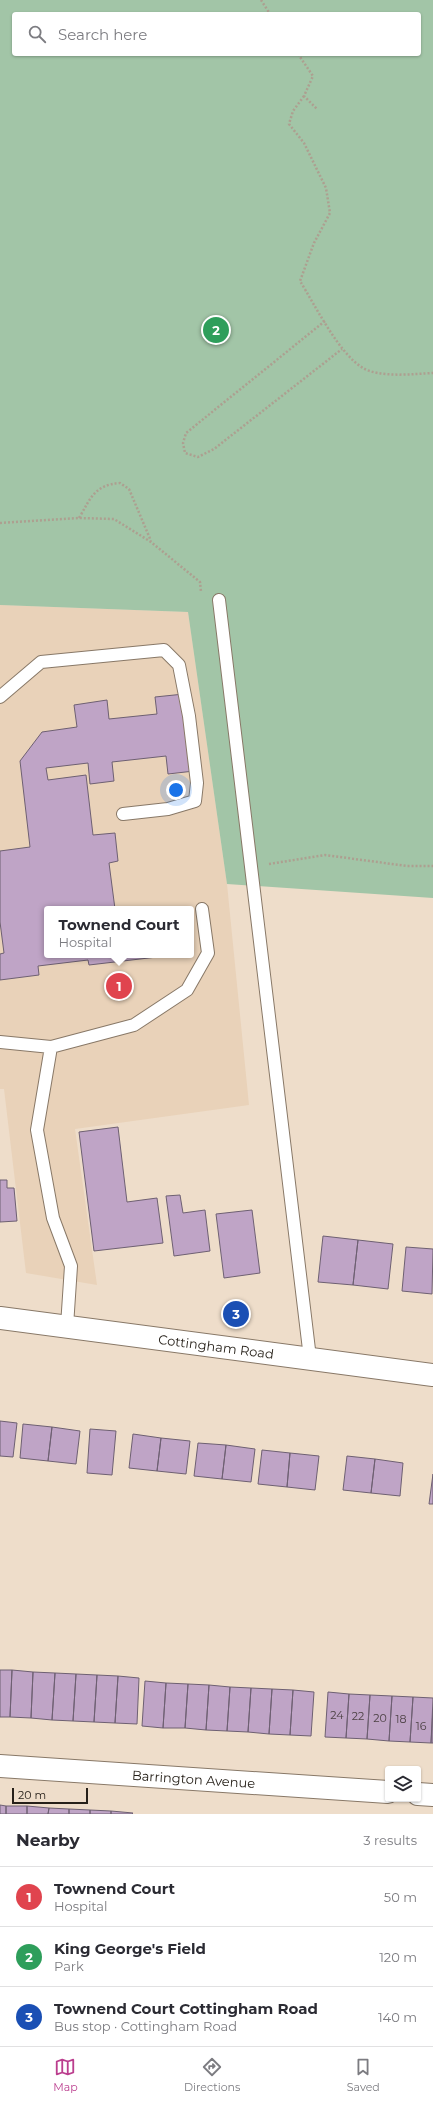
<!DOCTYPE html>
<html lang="en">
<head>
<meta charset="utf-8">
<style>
	body { margin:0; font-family:Montserrat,sans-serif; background:#f7f7f7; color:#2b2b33 }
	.controls { position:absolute; right:12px; bottom:12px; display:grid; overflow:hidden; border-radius:4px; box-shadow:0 1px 3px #0004 }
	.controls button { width:36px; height:36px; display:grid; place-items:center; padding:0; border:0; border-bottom:1px solid #e1e1e2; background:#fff; color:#2b2b33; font:20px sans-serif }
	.scale { position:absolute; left:12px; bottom:10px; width:76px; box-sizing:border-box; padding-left:4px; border:2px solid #262019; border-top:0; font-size:11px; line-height:14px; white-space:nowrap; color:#262019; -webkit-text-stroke:3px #eeddca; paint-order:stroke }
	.you { position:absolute; left:176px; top:790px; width:14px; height:14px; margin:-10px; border:3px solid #fff; border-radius:50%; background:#1a73e8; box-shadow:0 0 0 6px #1a73e833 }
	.badge { display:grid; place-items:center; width:26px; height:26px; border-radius:50%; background:#bb3e8e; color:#fff; font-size:13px; font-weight:700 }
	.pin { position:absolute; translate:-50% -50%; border:2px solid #fff; box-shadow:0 1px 4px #0006 }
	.popup { position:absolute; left:44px; top:906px; width:150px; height:52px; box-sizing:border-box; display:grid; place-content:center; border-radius:4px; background:#fff; filter:drop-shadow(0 1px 3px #0005); font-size:13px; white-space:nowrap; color:#7c7c81 }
	.popup b { font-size:15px; color:#2b2b33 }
	.popup::after { content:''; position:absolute; left:50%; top:100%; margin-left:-8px; border:8px solid transparent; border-top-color:#fff }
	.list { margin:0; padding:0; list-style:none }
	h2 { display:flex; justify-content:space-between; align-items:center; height:52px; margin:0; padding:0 16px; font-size:17px }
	h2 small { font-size:13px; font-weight:400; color:#7c7c81 }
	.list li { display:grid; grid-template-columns:26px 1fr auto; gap:12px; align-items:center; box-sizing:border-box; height:60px; padding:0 16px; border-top:1px solid #e1e1e2 }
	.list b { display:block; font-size:15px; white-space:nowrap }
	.list p { margin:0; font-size:13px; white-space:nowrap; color:#7c7c81 }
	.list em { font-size:13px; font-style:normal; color:#7c7c81 }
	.icon { flex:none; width:22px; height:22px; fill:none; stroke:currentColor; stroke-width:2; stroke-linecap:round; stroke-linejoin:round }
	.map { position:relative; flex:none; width:433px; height:1814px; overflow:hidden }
	.search { position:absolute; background:#fff; box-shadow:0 1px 3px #0004; left:12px; right:12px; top:12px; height:44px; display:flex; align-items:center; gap:10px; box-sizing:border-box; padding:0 14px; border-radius:4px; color:#7c7c81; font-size:15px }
	.sheet { height:232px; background:#fff }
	nav { display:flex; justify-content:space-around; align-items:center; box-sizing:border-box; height:56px; border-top:1px solid #e1e1e2; background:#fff; font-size:11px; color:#7c7c81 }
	nav a { display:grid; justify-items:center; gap:2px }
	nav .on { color:#bb3e8e }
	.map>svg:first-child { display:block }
	.built { fill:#e9d2b9; fill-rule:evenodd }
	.green { fill:#a2c5a7; fill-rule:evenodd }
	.building { fill:#bfa4c6; stroke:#6e6072 }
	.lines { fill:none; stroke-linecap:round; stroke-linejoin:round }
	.service-casing { stroke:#887867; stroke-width:14 }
	.minor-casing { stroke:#887867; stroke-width:24 }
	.secondary-casing { stroke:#887867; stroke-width:24 }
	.path { stroke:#ad9f90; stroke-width:2.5; stroke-dasharray:2 2; stroke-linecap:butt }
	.service { stroke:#fff; stroke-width:12 }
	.minor { stroke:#fff; stroke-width:22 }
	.secondary { stroke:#fff; stroke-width:22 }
	.labels { text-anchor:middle; stroke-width:3; stroke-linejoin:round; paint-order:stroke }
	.number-label { font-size:11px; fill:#4c4144 }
	.street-label { font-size:13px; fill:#262019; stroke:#eeddca }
</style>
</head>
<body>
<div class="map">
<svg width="433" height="1814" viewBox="0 0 433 1814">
	<rect width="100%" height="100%" fill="#eeddca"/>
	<path class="built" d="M0,605L188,612L227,884L249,1105L75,1129L97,1285L26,1273L4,1089H0ZM47,909H191V955H47Z"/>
	<path class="green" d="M0,0H433V898L227,884L188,612L0,605ZM14,14H419V54H14Z"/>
	<path class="building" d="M184,694L194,771L168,774L166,756L112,762L114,781L90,784L88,763L46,768L48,780L86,775L93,835L115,833L118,861L109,863L115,909H47V955H157V957L89,965L88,960L38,966L39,975L0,980V954L4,953L0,922V851L30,847L20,761L42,732L77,727L74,705L107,700L109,719L157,714L155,697Z
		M118,1127L127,1202L157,1198L163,1243L94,1251L79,1132Z
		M0,1180H7V1188H14L17,1221L0,1222Z
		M180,1195L183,1213L205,1210L210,1251L174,1256L166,1196Z
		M252,1210L260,1273L224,1278L216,1214Z
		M323,1236L358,1240L353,1285L318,1282Z
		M358,1240L393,1244L388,1289L353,1285Z
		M406,1247L433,1249L432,1294L402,1291Z
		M0,1421L17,1423L13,1457L0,1456Z
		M23,1424L52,1427L48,1461L20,1458Z
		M52,1427L80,1431L76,1464L48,1461Z
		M90,1429L116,1431L112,1475L87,1473Z
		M133,1434L161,1438L157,1471L129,1468Z
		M161,1438L190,1441L186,1474L157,1471Z
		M198,1443L226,1445L222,1479L194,1476Z
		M226,1445L255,1449L251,1482L222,1479Z
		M262,1450L290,1453L287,1487L258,1484Z
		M290,1453L319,1456L315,1490L287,1487Z
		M347,1456L375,1459L371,1493L343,1490Z
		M375,1459L403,1463L400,1496L371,1493Z
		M433,1474V1504H429Z
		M0,1670H12L10,1717H0Z
		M12,1670L33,1672L31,1718L10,1717Z
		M33,1672L55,1673L52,1720L31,1718Z
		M55,1673L76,1674L73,1721L52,1720Z
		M76,1674L97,1675L94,1722L73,1721Z
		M97,1675L118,1676L115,1723L94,1722Z
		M118,1676L139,1678L137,1724L115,1723Z
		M145,1681L166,1683L163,1728L142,1726Z
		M166,1683L188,1684L185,1728H163Z
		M188,1684L209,1685L206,1730L185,1728Z
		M209,1685L230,1687L227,1731L206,1730Z
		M230,1687L251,1688L248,1732L227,1731Z
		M251,1688L272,1689L269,1734L248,1732Z
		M272,1689L293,1690L290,1735L269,1734Z
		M293,1690L314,1692L311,1736L290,1735Z
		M328,1692L349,1694L346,1738L325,1737Z
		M349,1694L370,1695L367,1739L346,1738Z
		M370,1695L392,1696L389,1741L367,1739Z
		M392,1696L413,1697L410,1742L389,1741Z
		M413,1697L433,1698L431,1743L410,1742Z
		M433,1709V1743H431Z
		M0,1805L6,1806V1814H0Z
		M6,1806H27V1814H6Z
		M27,1806L49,1808L48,1814H27Z
		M49,1808L69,1809V1814H48Z
		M69,1809L90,1810V1814H69Z
		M90,1810L111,1811V1814H90Z
		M111,1811L133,1813L132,1814H111Z"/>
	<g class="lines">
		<g class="service-casing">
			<path id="service" d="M219,600L310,1358
				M0,697L41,662L164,650L179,665L189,716L197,783L195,801L168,809L123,814
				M0,1042L51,1047L134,1025L187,990L208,953L202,909
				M51,1047L37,1130L53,1218L71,1266L67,1326"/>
		</g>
		<g class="minor-casing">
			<g id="minor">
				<path id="s1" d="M0,1766L388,1792"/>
				<path d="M418,1794L433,1795"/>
			</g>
		</g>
		<g class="secondary-casing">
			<g id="secondary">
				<path id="s2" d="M0,1318L433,1375"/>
			</g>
		</g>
		<path class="path" d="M261,0L270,14
			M298,54L313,76L304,96L317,109
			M304,96L293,111L289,124L304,143L326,188L330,213L314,243L300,281C315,305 339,354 363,368C380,378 414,374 433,373
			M325,321L186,433L183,443L185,453L198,457L214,449L342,349
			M79,518C91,498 94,485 120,483L129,489L151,541
			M0,523L79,518L114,519L151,542L200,582L201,592
			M269,864L325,855L407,866H433"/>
		<use href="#service" class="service"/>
		<use href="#minor" class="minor"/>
		<use href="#secondary" class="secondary"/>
	</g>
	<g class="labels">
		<g class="number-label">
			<text x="337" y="1719">24</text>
			<text x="358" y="1720">22</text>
			<text x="380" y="1722">20</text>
			<text x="401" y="1723">18</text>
			<text x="421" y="1730">16</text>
		</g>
		<g class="street-label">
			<text dy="5" stroke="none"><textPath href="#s2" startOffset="218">Cottingham Road</textPath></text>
			<text dy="5" stroke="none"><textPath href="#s1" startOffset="194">Barrington Avenue</textPath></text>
		</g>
	</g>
</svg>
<div class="controls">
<button><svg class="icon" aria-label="layers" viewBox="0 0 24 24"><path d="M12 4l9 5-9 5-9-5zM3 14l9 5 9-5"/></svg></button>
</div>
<div class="scale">20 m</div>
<div class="you"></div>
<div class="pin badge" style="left:119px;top:986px;background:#e0444e">1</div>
<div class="popup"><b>Townend Court</b>Hospital</div>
<div class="pin badge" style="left:216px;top:330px;background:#2e9e5b">2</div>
<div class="pin badge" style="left:236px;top:1314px;background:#1a4fb4">3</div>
<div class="search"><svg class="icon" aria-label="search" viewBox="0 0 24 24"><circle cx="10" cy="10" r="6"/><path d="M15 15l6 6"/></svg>Search here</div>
</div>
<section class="sheet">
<h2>Nearby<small>3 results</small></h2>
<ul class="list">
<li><span class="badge" style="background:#e0444e">1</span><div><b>Townend Court</b><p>Hospital</p></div><em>50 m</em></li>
<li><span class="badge" style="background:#2e9e5b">2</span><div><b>King George's Field</b><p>Park</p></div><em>120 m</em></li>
<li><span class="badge" style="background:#1a4fb4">3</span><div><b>Townend Court Cottingham Road</b><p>Bus stop · Cottingham Road</p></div><em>140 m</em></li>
</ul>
</section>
<nav>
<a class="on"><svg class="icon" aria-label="map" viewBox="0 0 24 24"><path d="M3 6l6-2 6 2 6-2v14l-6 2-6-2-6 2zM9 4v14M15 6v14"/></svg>Map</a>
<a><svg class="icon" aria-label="directions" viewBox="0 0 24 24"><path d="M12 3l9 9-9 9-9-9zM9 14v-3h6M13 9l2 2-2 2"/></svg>Directions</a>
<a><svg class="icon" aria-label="saved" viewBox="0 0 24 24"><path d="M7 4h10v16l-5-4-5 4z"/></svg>Saved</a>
</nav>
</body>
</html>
